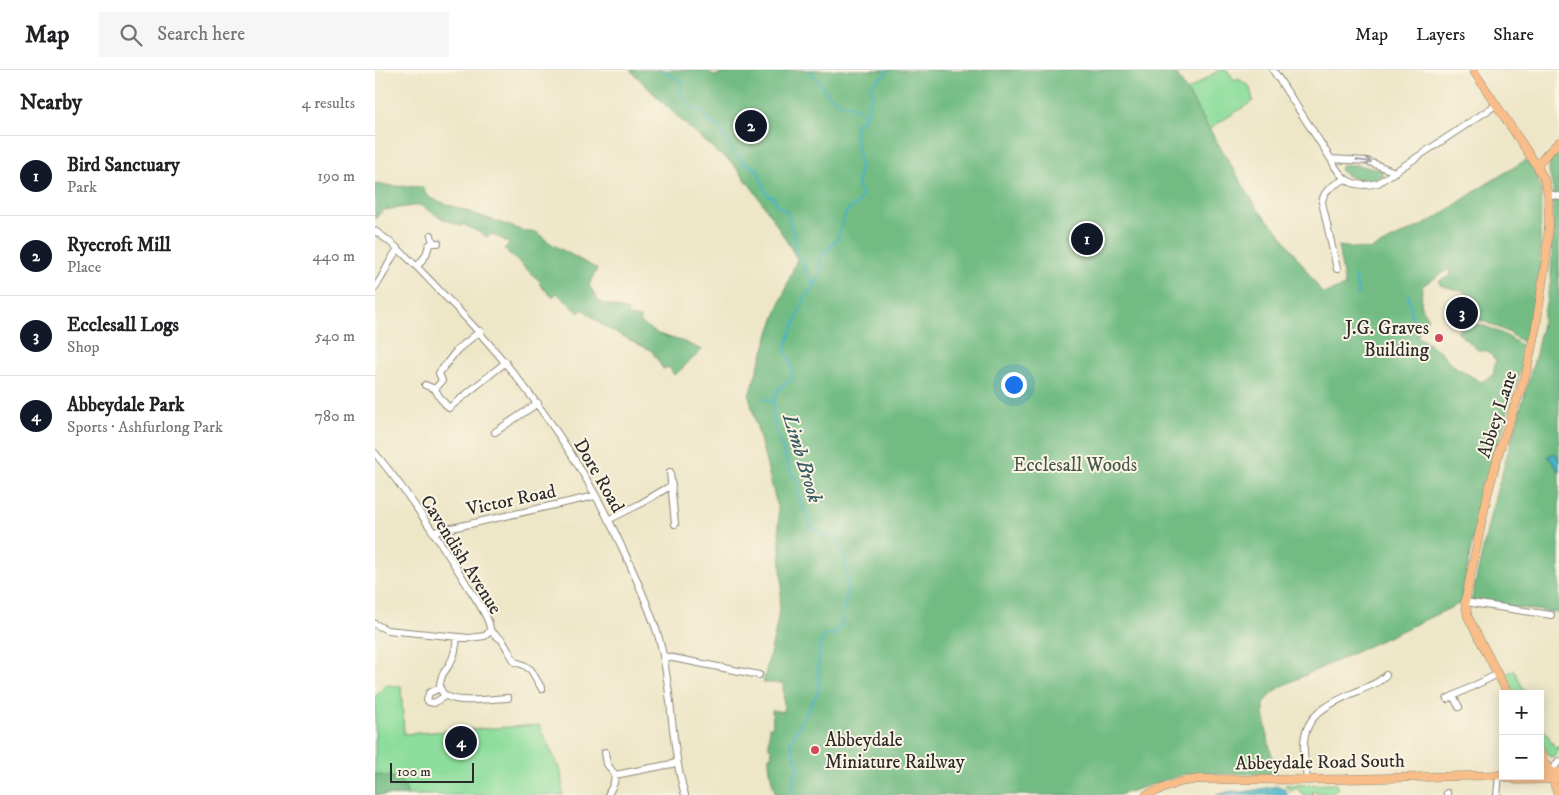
<!DOCTYPE html>
<html lang="en">
<head>
<meta charset="utf-8">
<style>
	body { margin:0; font-family:"IM FELL DW Pica",serif; background:#f6f6f6; color:#202124 }
	.controls { position:absolute; right:15px; bottom:15px; display:grid; overflow:hidden; border-radius:0px; box-shadow:0 2px 12px #0003 }
	.controls button { width:45px; height:45px; display:grid; place-items:center; padding:0; border:0; border-bottom:1px solid #e0e0e0; background:#fff; color:#202124; font:25px sans-serif }
	.scale { position:absolute; left:15px; bottom:12px; width:84px; box-sizing:border-box; padding-left:5px; border:2px solid #2b2b2b; border-top:0; font-size:14px; line-height:18px; white-space:nowrap; color:#2b2b2b; -webkit-text-stroke:4px #fcf5e5; paint-order:stroke }
	.you { position:absolute; left:638px; top:314px; width:18px; height:18px; margin:-12px; border:4px solid #fff; border-radius:50%; background:#1a73e8; box-shadow:0 0 0 8px #1a73e833 }
	.badge { display:grid; place-items:center; width:32px; height:32px; border-radius:50%; background:#111827; color:#fff; font-size:16px; font-weight:700 }
	.pin { position:absolute; translate:-50% -50%; border:2px solid #fff; box-shadow:0 1px 5px #0006 }
	.list { margin:0; padding:0; list-style:none }
	h2 { display:flex; justify-content:space-between; align-items:center; height:65px; margin:0; padding:0 20px; font-size:21px }
	h2 small { font-size:16px; font-weight:400; color:#757577 }
	.list li { display:grid; grid-template-columns:32px 1fr auto; gap:15px; align-items:center; box-sizing:border-box; height:80px; padding:0 20px; border-top:1px solid #e0e0e0 }
	.list b { display:block; font-size:19px; white-space:nowrap }
	.list p { margin:0; font-size:16px; white-space:nowrap; color:#757577 }
	.list em { font-size:16px; font-style:normal; color:#757577 }
	.icon { flex:none; width:28px; height:28px; fill:none; stroke:currentColor; stroke-width:2; stroke-linecap:round; stroke-linejoin:round }
	.map { position:relative; flex:none; width:1184px; height:725px; overflow:hidden }
	header { display:flex; align-items:center; gap:30px; box-sizing:border-box; height:70px; padding:0 25px; background:#fff; border-bottom:1px solid #e0e0e0 }
	header strong { font-size:24px }
	nav { display:flex; gap:28px; margin-inline-start:auto; font-size:18px }
	.search { width:350px; height:45px; background:#f6f6f6; display:flex; align-items:center; gap:12px; box-sizing:border-box; padding:0 18px; border-radius:0px; color:#757577; font-size:19px }
	main { display:flex }
	aside { flex:1; background:#fff }
	.map>svg:first-child { display:block }
	.green { fill:#8ddd9c; stroke:#5c8464 }
	.forest { fill:#72bc84; stroke:#4e7458 }
	.water { fill:#49b3c7; stroke:#3a6f79 }
	.lines { fill:none; stroke-linecap:round; stroke-linejoin:round }
	.stream { stroke:#49b3c7; stroke-width:2 }
	.minor-casing { stroke:#8c8879; stroke-width:8 }
	.major-casing { stroke:#8c8879; stroke-width:9 }
	.minor { stroke:#fff; stroke-width:6 }
	.major { stroke:#f8bd89; stroke-width:8 }
	.oneway { stroke:#a0a0a0 }
	.poi-dot { fill:#d1495b; stroke:#fcf5e5; stroke-width:2 }
	.labels { text-anchor:middle; stroke-width:4; stroke-linejoin:round; paint-order:stroke }
	.poi-label { font-size:19px; fill:#2b2b2b; stroke:#fcf5e5; text-anchor:end }
	.street-label { font-size:19px; fill:#2b2b2b; stroke:#fcf5e5 }
	.park-label { font-size:19px; fill:#445847; stroke:#fcf5e5 }
	.water-label { font-size:20px; font-style:italic; fill:#365b62; stroke:#fcf5e5 }
</style>
</head>
<body>
<header>
<strong>Map</strong>
<div class="search"><svg class="icon" aria-label="search" viewBox="0 0 24 24"><circle cx="10" cy="10" r="6"/><path d="M15 15l6 6"/></svg>Search here</div>
<nav><a>Map</a><a>Layers</a><a>Share</a></nav>
</header>
<main>
<aside>
<h2>Nearby<small>4 results</small></h2>
<ul class="list">
<li><span class="badge">1</span><div><b>Bird Sanctuary</b><p>Park</p></div><em>190 m</em></li>
<li><span class="badge">2</span><div><b>Ryecroft Mill</b><p>Place</p></div><em>440 m</em></li>
<li><span class="badge">3</span><div><b>Ecclesall Logs</b><p>Shop</p></div><em>540 m</em></li>
<li><span class="badge">4</span><div><b>Abbeydale Park</b><p>Sports · Ashfurlong Park</p></div><em>780 m</em></li>
</ul>
</aside>
<div class="map">
<svg width="1184" height="725" viewBox="0 0 1184 725">
	<rect width="100%" height="100%" fill="#fcf5e5"/>
	<filter id="ink" filterUnits="userSpaceOnUse"><feTurbulence type="fractalNoise" baseFrequency=".02" numOctaves="2"/><feDisplacementMap in="SourceGraphic" scale="10" xChannelSelector="R" yChannelSelector="G"/><feConvolveMatrix kernelMatrix="1 2 1 2 8 2 1 2 1" color-interpolation-filters="sRGB"/></filter>
	<filter id="wash" filterUnits="userSpaceOnUse"><feTurbulence type="fractalNoise" baseFrequency=".0096" numOctaves="4" result="noise"/><feDisplacementMap in="SourceGraphic" scale="20" xChannelSelector="R" yChannelSelector="G"/><feGaussianBlur stdDeviation="1.12" result="paint"/><feColorMatrix in="noise" values="0 0 0 0 0 0 0 0 0 0 0 0 0 0 0 0 0 1.4 0 .05"/><feComposite in="paint" operator="in"/></filter>
	<g filter="url(#wash)">
		<rect width="100%" height="100%" fill="#ede6c7"/>
		<path class="green" d="M844,0H852L860,11L864,9L875,17L878,31L834,59L812,21Z
			M1139,600L1151,624H1140L1129,605Z
			M11,615L26,616L29,664L164,655L186,702L188,725H0V627Z
			M1165,653L1181,679L1184,675V679L1178,687L1174,686L1165,668Z
			M961,714L963,718L954,725L951,724L949,722L942,724L941,720L937,722L938,725H928L921,717L915,721L910,715Z"/>
		<path class="forest" d="M255,0H333L339,6L360,0H799L883,140L905,163L948,224L970,216L963,176L994,180L1058,150L1105,118L1151,90L1161,104L1166,120L1165,194L1152,275L1133,262L1106,250L1078,247L1070,236L1074,230L1095,226C1089,219 1074,219 1065,215L1064,211L1076,206L1074,199L1047,216L1046,237L1053,247L1042,266L1066,282L1076,294L1106,312L1118,305L1121,290L1112,281L1103,280L1082,262L1088,256L1084,251C1113,254 1128,263 1152,279L1104,436L1086,533L907,616C901,620 894,625 890,631C885,640 898,691 901,704H810L744,725H401C397,712 394,701 394,687L397,686L396,679L394,678V657H398L397,640L409,642L408,613H388L402,554L407,515L403,439L374,326L396,257L422,189C410,168 363,88 342,83L339,79L311,55Z
			M1184,80V543L1096,532L1117,438L1161,284L1176,208L1178,120L1174,101L1175,87Z
			M967,95H982L1006,100L1008,104C995,116 976,110 965,100Z
			M0,114L18,116L48,117L52,126L57,129L152,162H161L175,173L222,199L214,215L224,232L253,241L252,246L265,248L266,253L283,264L309,272L327,280L302,303L299,305L294,297L288,299L277,281L228,256L208,239L204,243L182,223L177,227L164,214L166,212L129,179L135,173L116,164L113,167L88,154L87,156L68,149L45,135L8,140L0,149Z
			M0,704C15,707 31,707 32,725H0Z"/>
		<path class="water" d="M1180,383L1184,389V402L1173,386Z
			M902,716L909,718L913,725H841L857,721L868,722Z"/>
		<g class="lines">
			<path class="stream" d="M287,0L308,12L305,23L317,38L329,42L335,52L345,58L358,81L368,92L382,99L392,125L398,127L403,136L412,141L420,169V179L439,215
				M435,0L453,25L467,33L476,35L491,45
				M980,206L983,225
				M1033,224L1039,259
				M389,329L399,332
				M420,725C416,714 419,706 424,696L415,673L444,620L443,598L445,572L450,564L458,565L466,557L473,516L470,489L464,470L438,460L425,430L424,413L418,406C410,383 390,346 402,322C405,316 412,313 417,309V298L410,278L431,225L440,216L446,204L445,188L462,169L471,142L483,133L487,124L482,116C483,109 485,102 485,95C484,80 478,69 481,54L486,52L493,41V33L498,27L496,16L503,9L511,4L512,0"/>
		</g>
	</g>
	<g filter="url(#ink)">
		<g class="lines">
			<g class="minor-casing">
				<path id="minor" d="M898,0L956,89C966,111 980,119 1003,113L1121,35
					M956,89L992,91L1020,102
					M1173,124L1184,126
					M0,161C24,177 44,199 64,220C143,299 206,386 252,488C264,515 277,543 285,572C298,622 295,674 310,725
					M56,165L58,173
					M42,197L51,185L54,175L58,173H63
					M962,199L947,132C949,119 959,115 970,109
					M0,217C10,205 13,191 23,179
					M50,315L60,319L65,328L74,338L131,292
					M60,319L67,311L64,303L82,280L105,261
					M120,362L163,333
					M0,383C35,425 65,471 94,518C100,528 116,549 115,561
					M295,402L300,454
					M233,450L265,434L297,415
					M59,462L220,426
					M1090,532L1176,545
					M0,554L12,560L94,568L110,566L115,561
					M115,561L127,570L140,592L149,595L156,600L167,619
					M82,567C81,576 80,586 75,593C73,598 69,601 67,606C53,641 116,628 133,628
					M288,586L384,605
					M65,618L54,623L52,630L54,632L59,633L70,626
					M1078,626L1084,637
					M1072,629L1123,604
					M230,682L232,694L240,705L239,713L233,725
					M1175,702L1184,691
					M240,705L302,693
					M932,710C931,698 928,686 929,675C929,642 959,632 985,620C994,616 1005,613 1011,605
					M1072,723V725
					M1122,725L1124,705"/>
			</g>
			<g class="major-casing">
				<path id="major" d="M1098,0L1162,96L1169,109L1173,124L1174,155L1171,188L1161,257L1151,304L1126,375L1113,422L1090,532L1093,547L1133,624
					M1162,96L1171,85L1184,72
					M1165,684L1175,702L1183,725
					M1165,703L1184,702
					M1124,705L1142,710L1184,709
					M771,725L805,712L824,709L932,710L1128,705"/>
			</g>
			<use href="#minor" class="minor"/>
			<use href="#major" class="major"/>
		</g>
		<defs><path id="oneway-shaft" d="M-6 0H5M1.5-3L5.5 0L1.5 3" fill="none" stroke-width="1.6" stroke-linecap="round" stroke-linejoin="round" transform="scale(1.25)"/></defs>
		<use class="oneway" href="#oneway-shaft" transform="translate(989 91) rotate(8)"/>
	</g>
	<g class="poi-dot">
		<circle cx="1064" cy="268" r="5"/>
		<circle cx="440" cy="680" r="5"/>
	</g>
	<g class="labels">
		<g class="poi-label">
			<text x="1054" y="264">J.G. Graves<tspan x="1054" dy="22">Building</tspan></text>
			<text x="450" y="676" text-anchor="start">Abbeydale<tspan x="450" dy="22">Miniature Railway</tspan></text>
		</g>
		<g class="street-label">
			<text transform="translate(1121 344) rotate(-72)" y="7">Abbey Lane</text>
			<text transform="translate(225 405) rotate(60)" y="7">Dore Road</text>
			<text transform="translate(136 429) rotate(-12)" y="7">Victor Road</text>
			<text transform="translate(87 484) rotate(58)" y="7">Cavendish Avenue</text>
			<text transform="translate(945 691) rotate(-1)" y="7">Abbeydale Road South</text>
		</g>
		<g class="park-label">
			<text x="700" y="401">Ecclesall Woods</text>
		</g>
		<g class="water-label">
			<text transform="translate(428 388) rotate(73)" y="7">Limb Brook</text>
		</g>
	</g>
</svg>
<div class="controls">
<button>+</button>
<button>−</button>
</div>
<div class="scale">100 m</div>
<div class="you"></div>
<div class="pin badge" style="left:712px;top:169px">1</div>
<div class="pin badge" style="left:376px;top:56px">2</div>
<div class="pin badge" style="left:1087px;top:243px">3</div>
<div class="pin badge" style="left:86px;top:672px">4</div>
</div>
</main>
</body>
</html>
